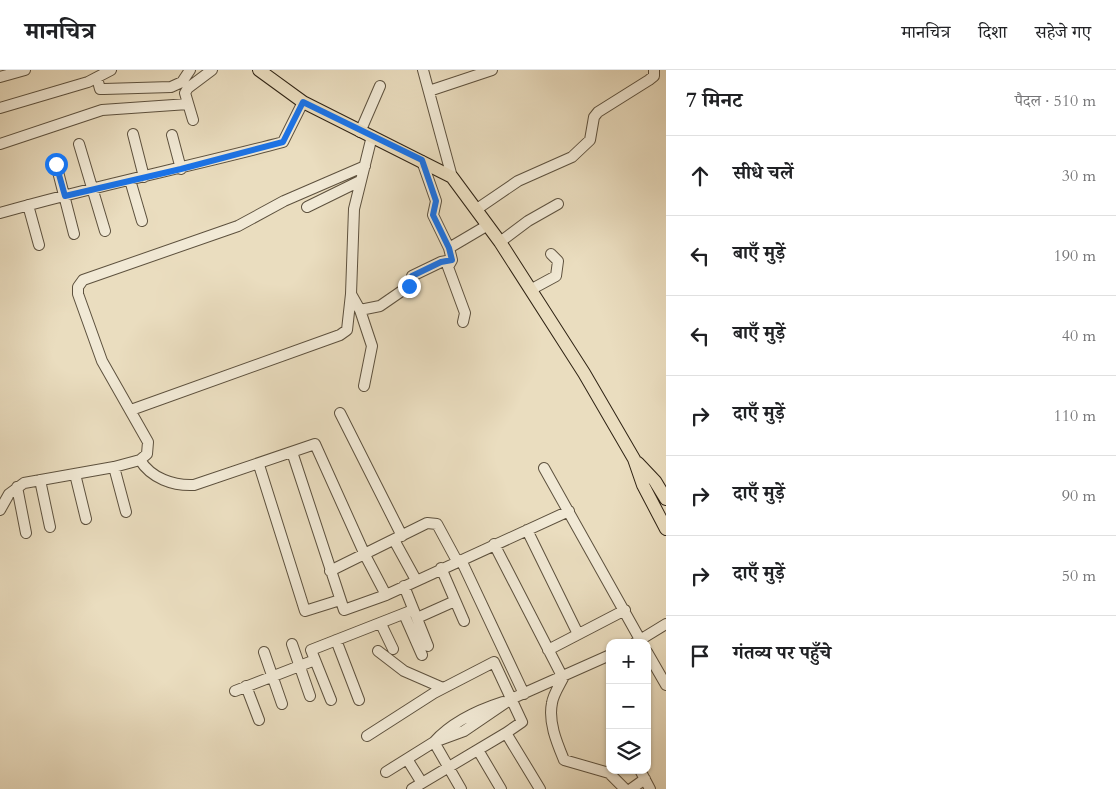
<!DOCTYPE html>
<html lang="hi">
<head>
<meta charset="utf-8">
<style>
	body { margin:0; font-family:Cardo,"Noto Serif Devanagari",serif; background:#f6f6f6; color:#202124 }
	.controls { position:absolute; right:15px; bottom:15px; display:grid; overflow:hidden; border-radius:10px; box-shadow:0 1px 4px #0004 }
	.controls button { width:45px; height:45px; display:grid; place-items:center; padding:0; border:0; border-bottom:1px solid #e0e0e0; background:#fff; color:#202124; font:25px sans-serif }
	.stop { position:absolute; width:15px; height:15px; margin:-11px; border:4px solid #1a73e8; border-radius:50%; background:#fff }
	.stop.end { background:#1a73e8; border-color:#fff; box-shadow:0 1px 5px #0008 }
	.list { margin:0; padding:0; list-style:none }
	h2 { display:flex; justify-content:space-between; align-items:center; height:65px; margin:0; padding:0 20px; font-size:21px }
	h2 small { font-size:16px; font-weight:400; color:#757577 }
	.list li { display:grid; grid-template-columns:32px 1fr auto; gap:15px; align-items:center; box-sizing:border-box; height:80px; padding:0 20px; border-top:1px solid #e0e0e0 }
	.list b { display:block; font-size:19px; white-space:nowrap }
	.list em { font-size:16px; font-style:normal; color:#757577 }
	.icon { flex:none; width:28px; height:28px; fill:none; stroke:currentColor; stroke-width:2; stroke-linecap:round; stroke-linejoin:round }
	.map { position:relative; flex:none; width:666px; height:719px; overflow:hidden }
	header { display:flex; align-items:center; gap:30px; box-sizing:border-box; height:70px; padding:0 25px; background:#fff; border-bottom:1px solid #e0e0e0 }
	header strong { font-size:24px }
	nav { display:flex; gap:28px; margin-inline-start:auto; font-size:18px }
	main { display:flex }
	aside { flex:1; background:#fff }
	.map>svg:first-child { display:block }
	.lines { fill:none; stroke-linecap:round; stroke-linejoin:round }
	.minor-casing { stroke:#5d513e; stroke-width:12 }
	.major-casing { stroke:#2e2213; stroke-width:14 }
	.minor { stroke:#f1e9d5; stroke-width:10 }
	.major { stroke:#eaddbf; stroke-width:12 }
	.route { stroke:#1a73e8; stroke-width:6 }
</style>
</head>
<body>
<header>
<strong>मानचित्र</strong>
<nav><a>मानचित्र</a><a>दिशा</a><a>सहेजे गए</a></nav>
</header>
<main>
<div class="map">
<svg width="666" height="719" viewBox="0 0 666 719">
	<rect width="100%" height="100%" fill="#eaddbf"/>
	<filter id="stains"><feTurbulence type="fractalNoise" baseFrequency=".004" numOctaves="4"/><feColorMatrix values="0 0 0 0 .2 0 0 0 0 .09 0 0 0 0 .02 0 0 0 .5 -.17"/></filter>
	<radialGradient id="worn" r=".72"><stop offset=".6" stop-color="#630" stop-opacity="0"/><stop offset="1" stop-color="#630" stop-opacity=".3"/></radialGradient>
	<g class="lines">
		<g class="minor-casing">
			<path id="minor" d="M423,0L452,107
				M0,7L25,0
				M97,8L100,19H104L171,17L182,12L190,0
				M429,21L492,0
				M0,38L88,12L111,0
				M193,50L185,23L188,18L212,0
				M360,62L380,16
				M133,64L144,107
				M172,65L181,99
				M0,74L102,40L188,34
				M79,74L105,161
				M56,94L74,164
				M365,96L284,131L238,156L83,210L78,217V224L102,291L148,372L147,384L140,390C151,408 173,416 194,415L315,374L365,485L386,525
				M130,110L142,151
				M28,135L39,175
				M307,137L360,111
				M477,139L518,111L572,87L590,70L594,47L598,42L649,10L654,6V0
				M0,143C93,116 189,97 283,72L303,32
				M500,172L528,151L558,134
				M449,178L488,155
				M452,190L448,197L465,243L463,252
				M532,219L556,206L558,191L551,184
				M351,224L360,240L380,236L409,216L412,206L441,192L452,190L449,178L433,145L436,131L422,91
				M360,240L372,276L364,316
				M131,340L340,265L347,260L351,224L354,139L372,66
				M340,343L402,466
				M292,382L344,540L386,525L569,441
				M259,395L305,541L340,530
				M114,397L126,442
				M544,398L642,573
				M75,404L86,449
				M40,410L50,457
				M17,417L26,463
				M0,440L9,424L24,413L114,397L140,390
				M527,460L578,564
				M394,470L416,510
				M494,474L563,608C559,616 553,625 552,633C548,652 557,673 564,690L609,703L625,719
				M461,490L524,624
				M441,498L464,551
				M330,501L427,453L437,454L457,491
				M404,516L428,576
				M404,544L422,585
				M417,548L455,531
				M381,554L393,579
				M336,570L359,630
				M635,573L666,554
				M292,574L310,626
				M548,580L625,540
				M378,581L404,601L443,618
				M264,582L282,634
				M647,582L666,615
				M246,616L259,650
				M235,621L315,590
				M331,630L311,580L413,540
				M367,666L434,623L494,592L522,652L506,663L540,719
				M478,680L501,719
				M407,689L422,713
				M640,700L650,719
				M386,702L434,672L464,661L511,629L610,585
				M412,719L506,663
				M461,719L434,672C451,653 478,640 503,632
				M631,719L645,709"/>
		</g>
		<g class="major-casing">
			<path id="major" d="M259,0L303,32L452,107L500,172L584,303L634,389L643,415L666,459
				M638,393L655,411L666,429"/>
		</g>
		<use href="#minor" class="minor"/>
		<use href="#major" class="major"/>
	</g>
	<g class="lines">
		<path class="route" d="M56,94L65,126L181,99L283,72L303,32L422,90L436,131L433,145L449,178L452,190L441,192L412,206L409,216"/>
	</g>
	<rect width="100%" height="100%" filter="url(#stains)"/>
	<rect width="100%" height="100%" fill="url(#worn)"/>
</svg>
<div class="controls">
<button>+</button>
<button>−</button>
<button><svg class="icon" aria-label="layers" viewBox="0 0 24 24"><path d="M12 4l9 5-9 5-9-5zM3 14l9 5 9-5"/></svg></button>
</div>
<div class="stop" style="left:56px;top:94px"></div>
<div class="stop end" style="left:409px;top:216px"></div>
</div>
<aside>
<h2>7 मिनट<small>पैदल · 510 m</small></h2>
<ul class="list">
<li><svg class="icon" aria-label="ahead" viewBox="0 0 24 24"><path d="M12 20V5M6 11l6-6 6 6"/></svg><div><b>सीधे चलें</b></div><em>30 m</em></li>
<li><svg class="icon" aria-label="left" viewBox="0 0 24 24"><path d="M17 20v-9H6M10 6l-5 5 5 5"/></svg><div><b>बाएँ मुड़ें</b></div><em>190 m</em></li>
<li><svg class="icon" aria-label="left" viewBox="0 0 24 24"><path d="M17 20v-9H6M10 6l-5 5 5 5"/></svg><div><b>बाएँ मुड़ें</b></div><em>40 m</em></li>
<li><svg class="icon" aria-label="right" viewBox="0 0 24 24"><path d="M7 20v-9h11M14 6l5 5-5 5"/></svg><div><b>दाएँ मुड़ें</b></div><em>110 m</em></li>
<li><svg class="icon" aria-label="right" viewBox="0 0 24 24"><path d="M7 20v-9h11M14 6l5 5-5 5"/></svg><div><b>दाएँ मुड़ें</b></div><em>90 m</em></li>
<li><svg class="icon" aria-label="right" viewBox="0 0 24 24"><path d="M7 20v-9h11M14 6l5 5-5 5"/></svg><div><b>दाएँ मुड़ें</b></div><em>50 m</em></li>
<li><svg class="icon" aria-label="arrive" viewBox="0 0 24 24"><path d="M6 21V4h12l-3 4 3 4H6"/></svg><div><b>गंतव्य पर पहुँचे</b></div></li>
</ul>
</aside>
</main>
</body>
</html>
